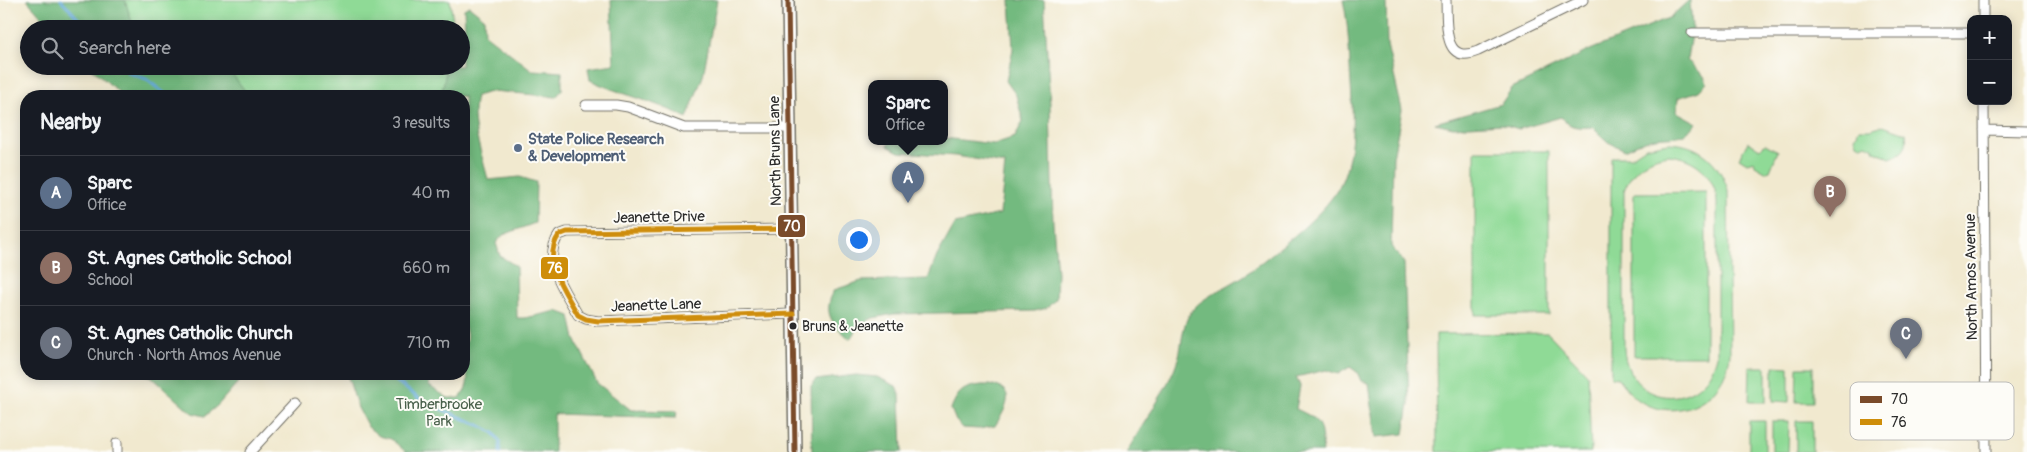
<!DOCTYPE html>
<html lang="en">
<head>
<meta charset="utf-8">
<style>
	body { margin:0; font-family:Pangolin,sans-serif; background:#20242c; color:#f1f3f6 }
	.controls { position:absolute; right:15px; top:15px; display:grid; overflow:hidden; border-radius:10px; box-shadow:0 2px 12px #0003 }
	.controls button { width:45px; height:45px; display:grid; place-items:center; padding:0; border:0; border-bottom:1px solid #363941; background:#171b24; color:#f1f3f6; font:25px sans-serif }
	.you { position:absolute; left:858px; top:239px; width:18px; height:18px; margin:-12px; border:4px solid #fff; border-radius:50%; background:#1a73e8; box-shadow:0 0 0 8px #1a73e833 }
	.badge { display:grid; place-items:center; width:32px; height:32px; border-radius:50%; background:#7c3aed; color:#fff; font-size:16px; font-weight:700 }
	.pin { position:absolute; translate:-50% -41px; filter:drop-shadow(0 1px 2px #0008) }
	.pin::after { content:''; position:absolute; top:26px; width:18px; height:15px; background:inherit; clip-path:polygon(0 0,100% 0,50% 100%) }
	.popup { position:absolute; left:868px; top:80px; width:80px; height:65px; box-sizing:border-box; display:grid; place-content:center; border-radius:10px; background:#171b24; filter:drop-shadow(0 1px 4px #0005); font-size:16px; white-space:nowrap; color:#9ea1a6 }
	.popup b { font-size:19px; color:#f1f3f6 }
	.popup::after { content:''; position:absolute; left:50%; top:100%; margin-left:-10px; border:10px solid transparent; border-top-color:#171b24 }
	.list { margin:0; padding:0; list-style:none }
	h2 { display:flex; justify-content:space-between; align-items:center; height:65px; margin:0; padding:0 20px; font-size:21px }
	h2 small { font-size:16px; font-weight:400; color:#9ea1a6 }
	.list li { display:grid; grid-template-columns:32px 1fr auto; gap:15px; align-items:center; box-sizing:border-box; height:75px; padding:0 20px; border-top:1px solid #363941 }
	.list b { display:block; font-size:19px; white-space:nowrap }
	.list p { margin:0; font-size:16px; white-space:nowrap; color:#9ea1a6 }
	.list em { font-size:16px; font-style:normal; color:#9ea1a6 }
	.icon { flex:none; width:28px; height:28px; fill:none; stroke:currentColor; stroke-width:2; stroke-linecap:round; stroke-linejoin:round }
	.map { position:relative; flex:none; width:2027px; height:452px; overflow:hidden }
	.search { position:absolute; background:#171b24; box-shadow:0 2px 12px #0003; left:20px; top:20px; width:450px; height:55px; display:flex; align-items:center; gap:12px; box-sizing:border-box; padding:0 18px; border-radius:28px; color:#9ea1a6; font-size:19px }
	.panel { position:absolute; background:#171b24; box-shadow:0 2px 12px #0003; left:20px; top:90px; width:450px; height:290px; border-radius:20px }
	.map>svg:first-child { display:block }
	.green { fill:#8fda96; stroke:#5d8260; fill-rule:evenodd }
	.forest { fill:#73ba7f; stroke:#4f7255 }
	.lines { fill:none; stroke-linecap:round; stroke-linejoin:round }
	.stream { stroke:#69adde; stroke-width:3 }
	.minor-casing { stroke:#706e64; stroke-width:11 }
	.secondary-casing { stroke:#706e64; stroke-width:14 }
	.minor { stroke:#fff; stroke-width:9 }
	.secondary { stroke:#fff; stroke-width:11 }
	.bus-1-casing { stroke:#fdfcf7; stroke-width:9 }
	.bus-2-casing { stroke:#fdfcf7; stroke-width:9 }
	.bus-1 { stroke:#7a4b2a; stroke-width:5 }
	.bus-2 { stroke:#ce8d09; stroke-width:5 }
	.service-dot { fill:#5c6f8a; stroke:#fdfcf7; stroke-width:2 }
	.bus-dot { fill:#2b2b2b; stroke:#fdfcf7; stroke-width:2 }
	.labels { text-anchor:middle; stroke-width:4; stroke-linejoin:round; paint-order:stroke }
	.bus-label { font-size:14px; fill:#2b2b2b; stroke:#fdfcf7; text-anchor:start }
	.service-label { font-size:15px; font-weight:bold; fill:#4e5e75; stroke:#fdfcf7; text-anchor:start }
	.street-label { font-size:15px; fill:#2b2b2b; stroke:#fdfcf7 }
	.park-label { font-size:15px; fill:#49604b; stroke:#fdfcf7 }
	.key { fill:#fdfcf7; stroke:#bebdba; stroke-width:1 }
	.key-label { font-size:14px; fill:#2b2b2b }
	.line-badge { stroke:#fdfcf7; stroke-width:2 }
	.badge-label { font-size:14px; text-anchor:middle; font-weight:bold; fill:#fff }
</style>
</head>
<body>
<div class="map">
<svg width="2027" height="452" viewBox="0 0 2027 452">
	<rect width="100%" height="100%" fill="#fdfcf7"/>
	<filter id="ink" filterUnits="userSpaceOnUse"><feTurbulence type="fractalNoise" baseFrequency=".02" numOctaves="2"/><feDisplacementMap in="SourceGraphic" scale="10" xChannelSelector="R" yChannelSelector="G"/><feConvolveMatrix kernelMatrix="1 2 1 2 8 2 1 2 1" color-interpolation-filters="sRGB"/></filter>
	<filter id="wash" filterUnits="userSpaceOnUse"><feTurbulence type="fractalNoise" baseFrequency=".0096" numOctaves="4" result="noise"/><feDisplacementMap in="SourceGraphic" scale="20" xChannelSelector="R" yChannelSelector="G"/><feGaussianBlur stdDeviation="1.12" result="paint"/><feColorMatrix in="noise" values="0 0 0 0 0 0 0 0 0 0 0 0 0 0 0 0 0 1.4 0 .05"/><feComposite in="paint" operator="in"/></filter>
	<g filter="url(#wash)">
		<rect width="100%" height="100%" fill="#f1e9cf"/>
		<path class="green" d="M80,0H450L454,29H111Z
			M151,66H459L463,96H207Z
			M1883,125L1906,133C1908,148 1904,153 1890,158L1875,151L1874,148L1866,144L1862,146L1857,143L1855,138L1859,129H1871Z
			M1748,142L1760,149L1765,144L1778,151L1770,171L1767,172L1755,165L1754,161L1747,163L1739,158Z
			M1669,143C1699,144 1719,161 1728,190L1730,353C1728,391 1691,419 1653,407C1638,403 1627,391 1618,378L1611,377V157H1631L1646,147ZM1668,155C1695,157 1716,175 1717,203V356C1703,414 1628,408 1624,349V191C1631,170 1647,158 1668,155Z
			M1475,151H1549V315H1475Z
			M1706,192V356H1634V193Z
			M1548,333L1588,375L1591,452H1437L1436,334Z
			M1773,366L1789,367V402L1773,401Z
			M1750,367H1766V402H1749Z
			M1797,367H1813V402H1796Z
			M1749,421H1765V452H1749Z
			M1772,421H1789L1788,452H1772Z
			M1796,421H1812V452H1796Z"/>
		<path class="forest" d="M27,0H125L134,29H53Z
			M611,0H717L703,76L687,118C655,101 621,95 590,80L588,68L614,64Z
			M1010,0H1044L1050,104L1053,223L1057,273L1056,299L1047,308L1035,311L894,314L873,318L859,325L850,339C832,324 822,314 834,290L861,281L928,279L937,256L955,224L1000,214L1005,164L956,156L899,152L888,146L889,142H944V138L994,144L1015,137L1023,121L1016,95L1006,81L1013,49Z
			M1343,0H1386L1387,45L1402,110L1393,157L1391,246L1404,263L1409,404L1404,434L1376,437L1369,383L1361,381L1357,372L1350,367L1338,374L1326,370L1296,377L1300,386L1296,409C1323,421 1320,424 1323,452H1127C1144,420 1168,391 1179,356C1183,339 1182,320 1195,307C1208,294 1234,284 1249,272C1276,250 1327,214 1341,183C1357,148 1352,105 1350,68C1349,45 1348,22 1343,0Z
			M1689,0H1690L1692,27L1687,60L1704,76L1707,83L1699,91L1678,98L1677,112L1697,123C1682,142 1670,134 1651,139C1642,142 1633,146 1625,150L1608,142L1592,127C1580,128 1569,128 1561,117L1519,129L1502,124L1453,127L1435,123L1501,104L1512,88L1590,50L1671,17Z
			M469,6L484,18L485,34L532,70L562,72V90L556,97L493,91L476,96C469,125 482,152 488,180L520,177L536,182L535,223L503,235L496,243L500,256L516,266L517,318H525L557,311L570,316L575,339L597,383L631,410L677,411L676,418L554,414V452H406L391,439L379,436L368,427L358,408L347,374H429V386L448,398H460C474,379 464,374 464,356C464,340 470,342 464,324V96H441L447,66H461V37L465,30L464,9Z
			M89,66H172L180,72L181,66H226L249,96H123Z
			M144,374H245L218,405L205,416L192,413L152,377Z
			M856,375L877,377L896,386L900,395L902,452H812L811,386L816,380Z
			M982,385C987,385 994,385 999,387C1017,394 1001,416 995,426L979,429L963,428L956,421L951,409C958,391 963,387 982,385Z"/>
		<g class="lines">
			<path class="stream" d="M61,0L88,29
				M123,66L129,73L146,79L168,96
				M387,374L422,401L479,425L494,433L500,442V452"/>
		</g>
	</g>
	<g filter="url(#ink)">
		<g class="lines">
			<g class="minor-casing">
				<path id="minor" d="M1446,0C1447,22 1442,66 1478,51L1583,0
					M1983,0V19
					M1692,33H1971
					M1984,101L1986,452
					M586,105H616L628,107L684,128H790
					M1984,130L2027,131
					M792,229L567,232L559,235C541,261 565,291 578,315L586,319L598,321L793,314
					M117,443V452
					M250,452L295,403"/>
			</g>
			<g class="secondary-casing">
				<path id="secondary" d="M788,0L795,452"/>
			</g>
			<use href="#minor" class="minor"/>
			<use href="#secondary" class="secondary"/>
			<g class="bus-1-casing">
				<path id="bus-1" d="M788,0L795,452"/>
			</g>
			<g class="bus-2-casing">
				<path id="bus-2" d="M792,229L567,232L559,235C541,261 565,291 578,315L586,319L598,321L793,314"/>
			</g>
			<use href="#bus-1" class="bus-1"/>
			<use href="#bus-2" class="bus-2"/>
		</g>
	</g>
	<circle class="service-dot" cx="518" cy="148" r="5"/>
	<circle class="bus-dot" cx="793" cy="326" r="4.5"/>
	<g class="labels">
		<g class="bus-label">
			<text x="802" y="331">Bruns &amp; Jeanette</text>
		</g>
		<g class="service-label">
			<text x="528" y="144">State Police Research<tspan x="528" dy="17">&amp; Development</tspan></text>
		</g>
		<g class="street-label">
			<text transform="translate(775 151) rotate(-91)" y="5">North Bruns Lane</text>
			<text transform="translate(659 217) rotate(-1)" y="5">Jeanette Drive</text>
			<text transform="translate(1971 277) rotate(-91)" y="5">North Amos Avenue</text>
			<text transform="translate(656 305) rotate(-2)" y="5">Jeanette Lane</text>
		</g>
		<g class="park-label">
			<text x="439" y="409">Timberbrooke<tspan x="439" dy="17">Park</tspan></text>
		</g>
	</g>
	<rect x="1850" y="382" width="164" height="58" rx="8" class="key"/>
	<rect x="1860" y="396" width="22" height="7" fill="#7a4b2a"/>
	<rect x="1860" y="419" width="22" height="6" fill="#ce8d09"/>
	<g class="key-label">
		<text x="1891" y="404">70</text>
		<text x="1891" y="427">76</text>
	</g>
	<g class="line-badge">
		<rect x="777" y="214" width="29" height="24" rx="5" fill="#7a4b2a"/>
		<rect x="540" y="256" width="29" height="24" rx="5" fill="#ce8d09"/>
	</g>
	<g class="badge-label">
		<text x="792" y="231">70</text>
		<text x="555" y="273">76</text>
	</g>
</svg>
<div class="controls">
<button>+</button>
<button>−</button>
</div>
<div class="you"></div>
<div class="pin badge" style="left:908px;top:203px;background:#5c6f8a">A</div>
<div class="popup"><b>Sparc</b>Office</div>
<div class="pin badge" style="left:1830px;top:217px;background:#8d6e63">B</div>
<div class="pin badge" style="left:1906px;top:359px;background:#6b7280">C</div>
<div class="search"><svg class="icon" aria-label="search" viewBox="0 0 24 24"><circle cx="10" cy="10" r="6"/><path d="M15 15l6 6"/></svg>Search here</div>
<section class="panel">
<h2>Nearby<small>3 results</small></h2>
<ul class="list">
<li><span class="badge" style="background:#5c6f8a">A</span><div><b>Sparc</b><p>Office</p></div><em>40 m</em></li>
<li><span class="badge" style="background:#8d6e63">B</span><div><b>St. Agnes Catholic School</b><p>School</p></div><em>660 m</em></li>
<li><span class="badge" style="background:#6b7280">C</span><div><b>St. Agnes Catholic Church</b><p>Church · North Amos Avenue</p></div><em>710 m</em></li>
</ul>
</section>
</div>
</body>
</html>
